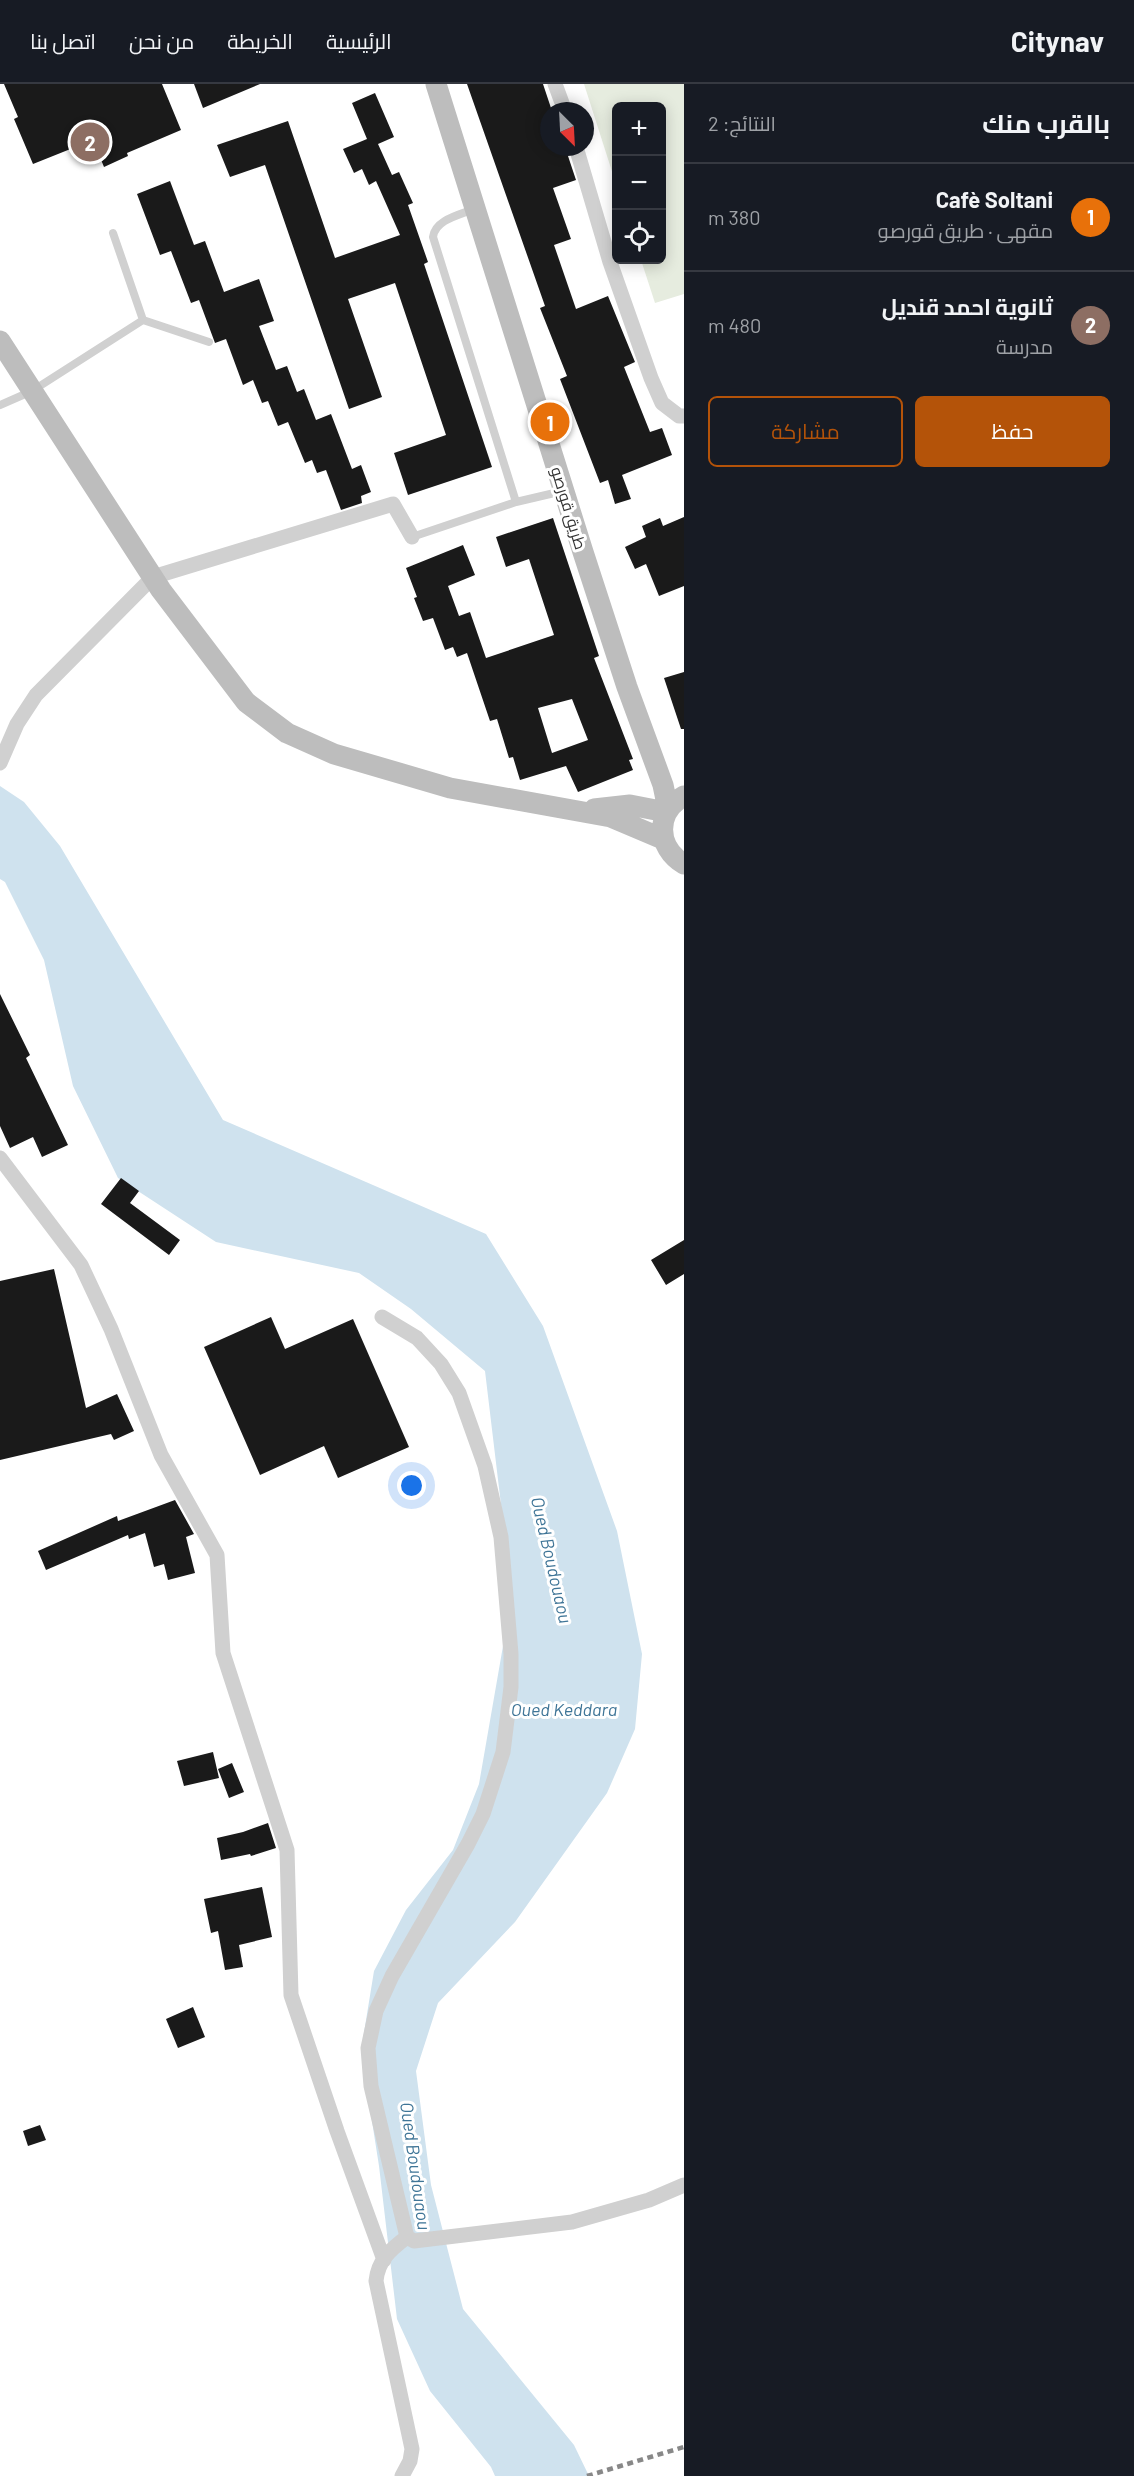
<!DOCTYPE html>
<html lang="ar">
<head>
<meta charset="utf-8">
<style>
	body { margin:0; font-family:Barlow,Cairo,sans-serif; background:#242831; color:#f1f3f6; direction:rtl }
	.controls { position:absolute; right:18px; top:18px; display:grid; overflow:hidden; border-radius:9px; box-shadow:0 3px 15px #0003 }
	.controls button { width:54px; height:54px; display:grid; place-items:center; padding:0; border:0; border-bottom:2px solid #363941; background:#171b24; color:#f1f3f6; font:30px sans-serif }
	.compass { position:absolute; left:540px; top:18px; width:54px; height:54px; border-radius:50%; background:#171b24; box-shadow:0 3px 15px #0003; rotate:156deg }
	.you { position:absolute; left:412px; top:1402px; width:21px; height:21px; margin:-15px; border:4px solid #fff; border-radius:50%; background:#1a73e8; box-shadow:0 0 0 9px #1a73e833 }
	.badge { display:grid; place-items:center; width:39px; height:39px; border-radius:50%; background:#b45309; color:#fff; font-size:20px; font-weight:700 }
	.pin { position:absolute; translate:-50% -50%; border:3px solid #fff; box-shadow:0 2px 6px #0006 }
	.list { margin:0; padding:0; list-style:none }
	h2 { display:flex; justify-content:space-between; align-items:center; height:78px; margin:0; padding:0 24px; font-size:26px }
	h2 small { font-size:20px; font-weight:400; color:#9ea1a6 }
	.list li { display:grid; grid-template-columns:39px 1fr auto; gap:18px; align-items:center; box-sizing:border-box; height:108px; padding:0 24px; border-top:2px solid #363941 }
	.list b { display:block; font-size:22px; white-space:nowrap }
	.list p { margin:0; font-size:20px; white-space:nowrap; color:#9ea1a6 }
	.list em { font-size:20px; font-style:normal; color:#9ea1a6 }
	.actions { display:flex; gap:12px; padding:18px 24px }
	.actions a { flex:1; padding:14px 0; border:2px solid #b45309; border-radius:9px; text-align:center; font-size:21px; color:#b45309 }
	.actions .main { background:#b45309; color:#fff }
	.icon { flex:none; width:33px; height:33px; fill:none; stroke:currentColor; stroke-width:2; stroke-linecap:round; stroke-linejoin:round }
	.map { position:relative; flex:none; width:684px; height:2392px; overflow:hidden; direction:ltr }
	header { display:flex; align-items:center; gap:36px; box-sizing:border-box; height:84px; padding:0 30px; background:#171b24; border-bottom:2px solid #363941 }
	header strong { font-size:28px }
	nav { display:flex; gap:33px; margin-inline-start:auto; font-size:21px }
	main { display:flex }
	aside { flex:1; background:#171b24 }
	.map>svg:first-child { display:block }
	.green { fill:#e6ecdf }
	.water { fill:#cfe2ee }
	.building { fill:#1a1a1a; fill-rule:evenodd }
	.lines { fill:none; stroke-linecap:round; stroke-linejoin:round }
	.service { stroke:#d0d0d0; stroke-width:8 }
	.minor { stroke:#d0d0d0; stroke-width:15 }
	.secondary { stroke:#bdbdbd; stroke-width:21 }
	.rail { stroke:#888; stroke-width:4.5; stroke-dasharray:6 4.5; stroke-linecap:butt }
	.labels { text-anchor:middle; stroke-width:6; stroke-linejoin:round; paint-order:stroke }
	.street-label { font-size:16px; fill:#333; stroke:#fff }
	.water-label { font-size:18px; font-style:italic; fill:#3f7597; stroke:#fff }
</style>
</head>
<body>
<header>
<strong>Citynav</strong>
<nav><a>الرئيسية</a><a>الخريطة</a><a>من نحن</a><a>اتصل بنا</a></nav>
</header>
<main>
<aside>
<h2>بالقرب منك<small>النتائج: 2</small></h2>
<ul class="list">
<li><span class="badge" style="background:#e8710a">1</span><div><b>Cafè Soltani</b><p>مقهى · طريق قورصو</p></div><em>380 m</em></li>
<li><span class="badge" style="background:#8d6e63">2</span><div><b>ثانوية احمد قنديل</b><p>مدرسة</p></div><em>480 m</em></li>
</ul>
<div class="actions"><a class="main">حفظ</a><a>مشاركة</a></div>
</aside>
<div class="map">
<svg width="684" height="2392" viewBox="0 0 684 2392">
	<rect width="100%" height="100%" fill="#fff"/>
	<path class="green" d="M584,0H684V210L655,219L641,176H662V22H616V100Z"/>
	<path class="water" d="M0,702L24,718L60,762L223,1036L486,1150L543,1242L617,1447L642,1570L635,1645L607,1709L515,1838L438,1919L416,1987L431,2101L463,2225L574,2361L589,2392H495L491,2383L430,2307L397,2235L379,2082L361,1967L374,1887L406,1826L453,1766L479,1700L503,1562L505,1454L485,1287L411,1225L359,1189L216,1158L118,1094L73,1002L44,876L5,798L0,795Z"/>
	<path class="building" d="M4,0H162L181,46L127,69L128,72L104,83L93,56L33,80L14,35L18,33Z
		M194,0H260L203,24Z
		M467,0H543L552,27H549V63H565L576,96L553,104L571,155L554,161L576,225L608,212L635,278L624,283L650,348L662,344L672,371L622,391L631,415L615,420L608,396L600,399L560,295L567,292L540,224L545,222Z
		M375,9L394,53L378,60L392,91L399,88L413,119L408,121L428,178L424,180L492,383L408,411L394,369L446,351L395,199L348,215L382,313L349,325L265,81L230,93L217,61L288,37L335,174L400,151L376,97L369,101L362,85L354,89L343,65L367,55L352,19Z
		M170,97L194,161L205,157L224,208L259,195L274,237L259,242L276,286L287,282L297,308L304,305L316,336L331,330L352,385L361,381L371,408L361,412L362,419L341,426L326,386L317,389L312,376L305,379L288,338L278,342L268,317L262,319L253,296L243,301L226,255L215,259L199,216L191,219L171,167L160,171L137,110Z
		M684,433V502L659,512L646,480L635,485L625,463L646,453L642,442L660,434L663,442Z
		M553,434L599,572L594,574L633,675L629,676L633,686L578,708L566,682L520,696L513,673L509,674L497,635L490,637L467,569L457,573L453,563L445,566L433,534L423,537L414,514L417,513L406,484L463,461L475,491L448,502L459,532L470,528L486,574L554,551L529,475L506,483L496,453ZM572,615L588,656L552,669L538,624Z
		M684,588V645H681L664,594Z
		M0,910L30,971L26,974L68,1061L42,1073L33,1053L10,1064L0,1042Z
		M121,1094L139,1107L130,1119L180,1156L169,1171L101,1120Z
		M684,1156V1190L666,1201L651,1176Z
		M54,1185L86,1324L117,1310L134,1347L114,1356L111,1350L0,1376V1197Z
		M271,1233L285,1265L353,1235L409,1363L338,1394L324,1362L260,1391L204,1263Z
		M175,1416L194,1450L186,1453L195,1489L168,1496L164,1480L154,1483L145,1449L129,1455L128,1451L46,1486L38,1467L117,1432L118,1437Z
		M213,1668L219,1694L184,1702L177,1677Z
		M232,1679L244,1708L229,1714L218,1685Z
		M268,1739L276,1764L251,1772L250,1770L221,1776L217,1754L243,1748Z
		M262,1803L272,1853L239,1861L243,1883L225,1886L218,1847L211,1849L204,1815Z
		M193,1923L205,1953L178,1964L166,1935Z
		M40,2041L46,2056L28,2062L23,2047Z"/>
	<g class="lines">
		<path class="service" d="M474,125C459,131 435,136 433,153L516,418L563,407
			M113,149L143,236
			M0,321L32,307L143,236L209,258
			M412,453L516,418"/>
		<path class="minor" d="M555,0L565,27
			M576,63L610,178L651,294L662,319L679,332H684
			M0,679L17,640L36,611L153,493L393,420L412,453
			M0,1074L81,1181L111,1245L161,1371L217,1471L223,1569L287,1766L291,1911L337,2047L384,2176
			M382,1233L417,1254L441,1280L459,1309L485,1382L501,1453L511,1570V1603L503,1668L483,1730L468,1760L392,1892L376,1927L368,1964L371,2002L407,2153
			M402,2392L410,2377L412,2365L376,2197C378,2176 391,2165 407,2153L414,2157L572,2138L649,2116L684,2101"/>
		<path class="secondary" d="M436,0L583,468L627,603L663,701L668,725
			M0,257L161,506L246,618L287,649L334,670L450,704L611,733L663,755
			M684,712C655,728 656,763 684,780
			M594,725L630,721L666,728"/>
		<path class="rail" d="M587,2392L684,2363"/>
	</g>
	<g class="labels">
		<g class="street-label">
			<text transform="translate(569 424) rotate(73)" y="6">طريق قورصو</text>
		</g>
		<g class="water-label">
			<text transform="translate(551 1476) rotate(77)" y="6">Oued Boudouaou</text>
			<text x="564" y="1632">Oued Keddara</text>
			<text transform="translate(415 2082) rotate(82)" y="6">Oued Boudouaou</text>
		</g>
	</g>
</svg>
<div class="controls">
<button>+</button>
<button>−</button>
<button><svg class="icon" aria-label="locate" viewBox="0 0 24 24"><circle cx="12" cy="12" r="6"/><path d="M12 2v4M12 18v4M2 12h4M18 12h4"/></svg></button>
</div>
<svg class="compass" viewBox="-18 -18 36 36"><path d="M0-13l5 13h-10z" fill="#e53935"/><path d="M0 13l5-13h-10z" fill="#9ea1a6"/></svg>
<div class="you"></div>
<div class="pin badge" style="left:550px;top:338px;background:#e8710a">1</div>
<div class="pin badge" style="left:90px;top:58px;background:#8d6e63">2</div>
</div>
</main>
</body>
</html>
